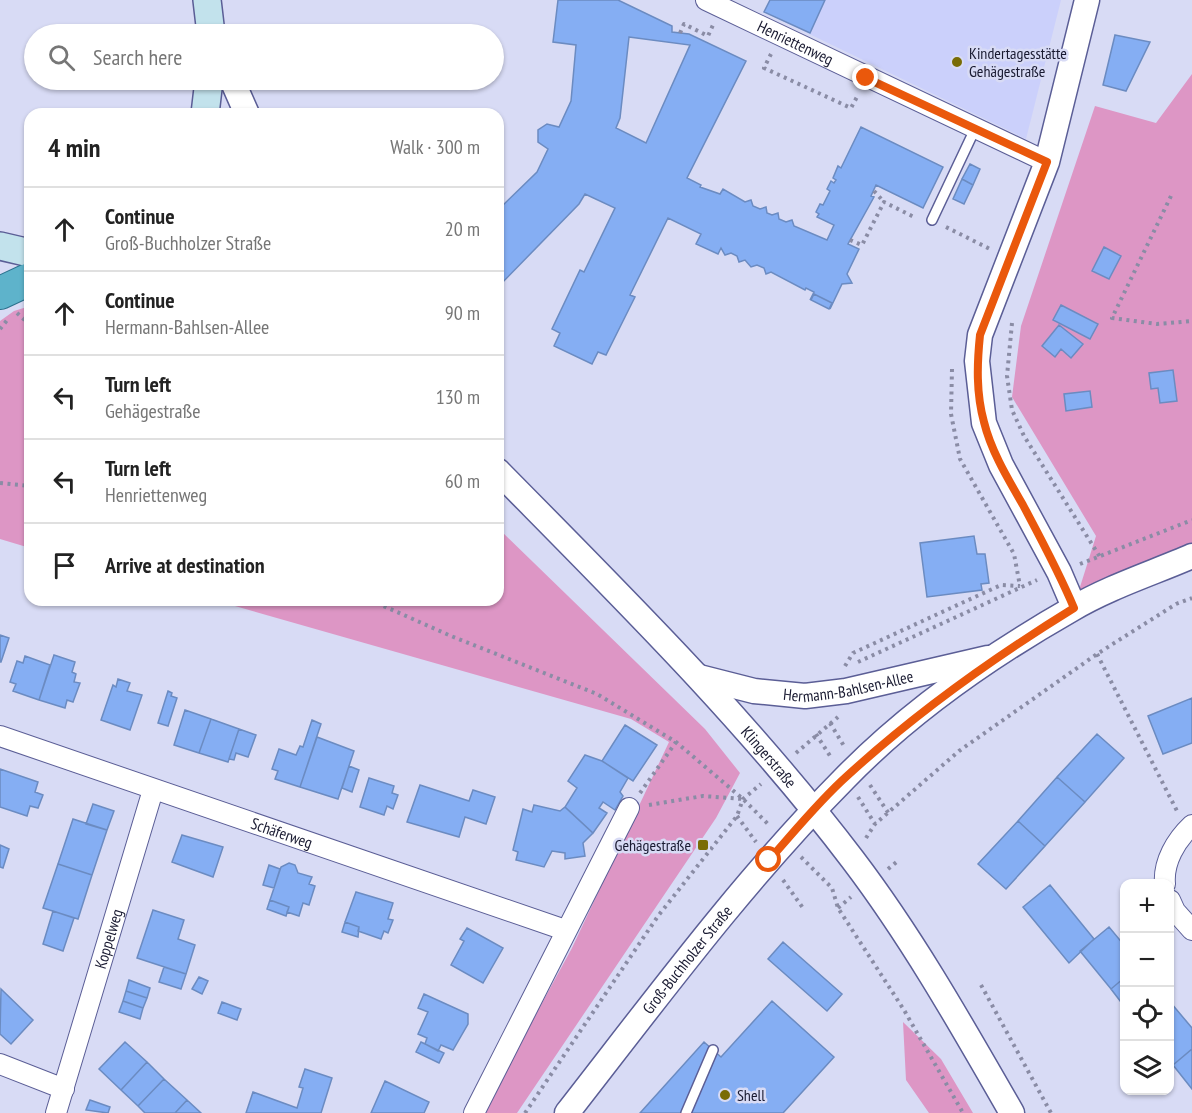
<!DOCTYPE html>
<html lang="en">
<head>
<meta charset="utf-8">
<style>
	body { margin:0; font-family:"PT Sans Narrow",sans-serif; background:#f6f6f6; color:#222 }
	.controls { position:absolute; right:18px; bottom:18px; display:grid; overflow:hidden; border-radius:12px; box-shadow:0 2px 4px #0004 }
	.controls button { width:54px; height:54px; display:grid; place-items:center; padding:0; border:0; border-bottom:2px solid #e0e0e0; background:#fff; color:#222; font:30px sans-serif }
	.stop { position:absolute; width:18px; height:18px; margin:-14px; border:4px solid #ea580c; border-radius:50%; background:#fff }
	.stop.end { background:#ea580c; border-color:#fff; box-shadow:0 2px 6px #0008 }
	.list { margin:0; padding:0; list-style:none }
	h2 { display:flex; justify-content:space-between; align-items:center; height:78px; margin:0; padding:0 24px; font-size:26px }
	h2 small { font-size:20px; font-weight:400; color:#767676 }
	.list li { display:grid; grid-template-columns:39px 1fr auto; gap:18px; align-items:center; box-sizing:border-box; height:84px; padding:0 24px; border-top:2px solid #e0e0e0 }
	.list b { display:block; font-size:22px; white-space:nowrap }
	.list p { margin:0; font-size:20px; white-space:nowrap; color:#767676 }
	.list em { font-size:20px; font-style:normal; color:#767676 }
	.icon { flex:none; width:33px; height:33px; fill:none; stroke:currentColor; stroke-width:2; stroke-linecap:round; stroke-linejoin:round }
	.map { position:relative; flex:none; width:1192px; height:1113px; overflow:hidden }
	.search { position:absolute; background:#fff; box-shadow:0 2px 4px #0004; left:24px; top:24px; width:480px; height:66px; display:flex; align-items:center; gap:15px; box-sizing:border-box; padding:0 21px; border-radius:33px; color:#767676; font-size:22px }
	.panel { position:absolute; background:#fff; box-shadow:0 2px 4px #0004; left:24px; top:108px; width:480px; height:498px; border-radius:18px }
	.map>svg:first-child { display:block }
	.built { fill:#cbd0fb }
	.green { fill:#dd96c5 }
	.building { fill:#85aef3; stroke:#6b8bc1; stroke-width:1.5; fill-rule:evenodd }
	.lines { fill:none; stroke-linecap:round; stroke-linejoin:round }
	.service-casing { stroke:#5b5e96; stroke-width:12 }
	.minor-casing { stroke:#5b5e96; stroke-width:22 }
	.tertiary-casing { stroke:#5b5e96; stroke-width:27 }
	.secondary-casing { stroke:#5b5e96; stroke-width:30 }
	.trunk-casing { stroke:#2b718d; stroke-width:34 }
	.path { stroke:#8a8ca5; stroke-width:4; stroke-dasharray:3 4.5; stroke-linecap:butt }
	.service { stroke:#fff; stroke-width:9 }
	.minor { stroke:#fff; stroke-width:20 }
	.tertiary { stroke:#fff; stroke-width:24 }
	.secondary { stroke:#c2e2ec; stroke-width:27 }
	.trunk { stroke:#5eb3cb; stroke-width:32 }
	.route { stroke:#ea580c; stroke-width:8 }
	.poi-dot { fill:#796c05; stroke:#d8dbf5; stroke-width:2 }
	.labels { text-anchor:middle; stroke-width:5; stroke-linejoin:round; paint-order:stroke }
	.street-label { font-size:16px; fill:#191a31; stroke:#d8dbf5 }
	.poi-label { font-size:16px; fill:#191a31; stroke:#d8dbf5; text-anchor:start }
</style>
</head>
<body>
<div class="map">
<svg width="1192" height="1113" viewBox="0 0 1192 1113">
	<rect width="100%" height="100%" fill="#d8dbf5"/>
	<path class="built" d="M770,0H1061L1026,139L764,12Z"/>
	<path class="green" d="M1192,74V554L1075,603L1096,536L1012,397L1021,326L1095,106L1156,123Z
		M30,306V548L0,539V321L14,311Z
		M498,528L705,729L740,773L716,818L517,1113H482L572,948L669,742L631,719L214,600H498Z
		M903,1022L941,1059L973,1113H929L906,1080Z"/>
	<path class="building" d="M558,0H618L672,26V32L689,34L746,61L687,178L701,185L700,187L720,194L723,189L745,202L751,200L753,206L760,209L766,207L767,213L772,215L778,213L779,219L786,222L792,220L794,226L827,240L834,225L817,217L819,214L816,212L820,204L823,205L830,191L827,189L831,181L834,183L836,180L833,178L838,166L841,168L861,127L943,167L923,208L876,185L871,196L874,197L848,244L859,249L847,274L852,283L842,284L830,309L832,303L814,294L810,300L814,292L806,288L805,290L771,272L766,274L764,268L757,265L751,267L745,260L739,262L737,256L731,253L725,255L721,248L718,254L696,244L701,234L668,218L630,295L635,297L606,355L598,352L592,364L554,346L560,333L552,329L580,270L584,272L615,208L585,194L579,204L498,287V210L537,172L548,149L538,142V130L547,124L559,127L571,101L576,45L553,42ZM629,37L690,45L646,143L616,128L620,118Z
		M770,0H825L810,33L764,12Z
		M1115,35L1150,42L1126,91L1103,85Z
		M970,164L980,169L973,185L962,179Z
		M962,179L973,185L964,204L953,199Z
		M1104,247L1121,256L1109,279L1092,271Z
		M814,294L832,303L829,309L811,300Z
		M1061,305L1098,324L1090,339L1053,320Z
		M1059,325L1083,344L1071,358L1061,349L1055,357L1042,346Z
		M1173,370L1177,401L1160,403L1158,388L1151,389L1149,373Z
		M1090,391L1092,407L1066,411L1064,394Z
		M974,536L977,554H985L989,583L981,584L982,590L927,597L920,543Z
		M0,635L9,638L1,662H0Z
		M54,655L75,662L72,672L76,674L74,682L80,683L73,702L67,700L65,708L39,700Z
		M25,656L50,665L39,700L13,691L16,684L10,682L17,661L23,663Z
		M118,679L130,683L127,691L142,695L130,730L101,720L113,685L116,687Z
		M168,691L172,693L171,696L177,698L168,726L158,723Z
		M1192,698V743L1163,754L1148,716Z
		M185,710L211,719L199,753L174,745Z
		M211,719L239,729L228,762L199,753Z
		M312,720L321,724L300,787L275,779L278,771L272,769L279,749L296,755L300,746L303,747Z
		M625,725L657,745L633,781L602,761Z
		M239,729L256,735L248,757L236,753L234,760L229,759Z
		M1097,734L1124,758L1085,802L1057,777Z
		M317,737L354,751L338,799L300,787Z
		M585,755L602,761L628,778L620,792L623,796L615,810L603,802L599,808L607,813L593,833L565,807L577,788L568,781Z
		M349,766L359,770L352,792L342,788Z
		M0,769L38,782L35,792L43,795L38,808L30,806L27,816L0,807Z
		M1057,777L1085,802L1045,846L1018,821Z
		M369,778L394,786L392,793L398,795L393,809L387,806L384,815L360,807Z
		M420,785L469,801L473,790L495,797L486,824L465,817L459,837L407,822Z
		M93,804L114,811L107,830L86,824Z
		M534,805L560,811L565,807L593,833L583,843L585,856L565,859V853L552,851L544,867L516,860L518,852L513,850L523,809L532,812Z
		M73,819L107,830L92,875L58,864Z
		M1018,821L1045,846L1006,889L978,864Z
		M182,835L223,847L213,877L172,862Z
		M0,845L9,849L3,868L0,867Z
		M289,863L295,865L298,873L312,877L309,884L315,886L309,905L303,903L299,916L287,912L289,907L270,900L281,867Z
		M58,864L92,875L78,919L43,908Z
		M269,865L280,869L274,888L263,885Z
		M1050,885L1094,939L1069,963L1023,907Z
		M356,892L393,903L388,919L393,920L388,933L384,931L381,939L358,931L359,927L345,922Z
		M270,900L289,907L286,916L267,909Z
		M153,910L184,920L178,939L195,945L186,974L137,958Z
		M53,911L74,918L63,951L43,944Z
		M345,922L359,927L358,937L342,932Z
		M1109,927L1124,945V978L1111,989L1080,951Z
		M467,928L503,948L483,983L451,965L464,941L460,939Z
		M783,942L842,994L827,1011L768,959Z
		M164,967L186,974L181,989L159,982Z
		M199,977L208,981L202,994L192,989Z
		M1124,978V1006L1111,989Z
		M129,980L150,988L147,998L126,991Z
		M1,989L33,1020L11,1044L0,1034Z
		M126,991L147,998L143,1008L123,1001Z
		M424,994L468,1014V1024L453,1050L441,1045L438,1051L425,1044L427,1038L418,1034L428,1012L418,1008Z
		M123,1001L143,1008L140,1019L119,1012Z
		M772,1001L834,1057L783,1113H640L704,1042L721,1057Z
		M222,1002L241,1009L237,1020L218,1013Z
		M1171,1003L1192,1028V1049L1173,1065L1170,1061Z
		M125,1042L147,1062L121,1090L99,1069Z
		M421,1042L444,1053L439,1063L416,1052Z
		M1192,1049V1089L1173,1065Z
		M147,1062L164,1079L138,1106L121,1090Z
		M305,1069L332,1078L321,1113H246L253,1092L297,1108L303,1088L299,1087Z
		M164,1079L187,1100L175,1113H145L138,1106Z
		M385,1081L429,1102L424,1113H371Z
		M90,1100L110,1107L108,1113L86,1110Z
		M187,1100L201,1113H175Z"/>
	<g class="lines">
		<g class="service-casing">
			<path id="service" d="M932,220L975,129
				M686,1113L713,1050"/>
		</g>
		<g class="minor-casing">
			<g id="minor">
				<path id="s1" d="M706,0L1047,162"/>
				<path id="s2" d="M0,736L565,930"/>
				<path d="M1165,884C1163,862 1176,840 1192,825"/>
				<path d="M1170,900L1175,911L1192,930"/>
				<path d="M0,1064L64,1089"/>
				<path id="s3" d="M56,1113L153,790"/>
				<path d="M474,1113L629,808"/>
			</g>
		</g>
		<g class="tertiary-casing">
			<g id="tertiary">
				<path d="M232,80L247,114"/>
				<path id="s4" d="M498,471C621,596 746,719 853,860C913,939 962,1026 1012,1113"/>
				<path d="M1074,607L1059,572L1001,465L984,423L977,361L980,335L1047,162L1087,0"/>
				<path id="s5" d="M699,677L754,691L805,696L846,691L988,658"/>
				<path id="s6" d="M567,1113C656,999 742,882 844,779C908,713 993,654 1072,609C1109,587 1153,573 1192,556"/>
			</g>
		</g>
		<g class="secondary-casing">
			<path id="secondary" d="M207,0L211,34
				M205,114L209,80
				M0,246L30,253"/>
		</g>
		<g class="trunk-casing">
			<path id="trunk" d="M0,293L30,279"/>
		</g>
		<path class="path" d="M680,33L684,24L708,36L713,25
			M771,54L764,68L851,108L858,95
			M874,191L884,202
			M1171,196L1112,318L1157,324L1192,321
			M946,227L990,249
			M850,240L862,245L884,202L916,218
			M17,313L30,325
			M1012,323L1007,376L1012,410L1024,436L1100,557
			M0,329L8,319
			M952,369L951,414L960,459L1014,554L1020,586
			M0,483L30,486
			M1080,564L1192,520
			M370,600L451,636L597,694L676,742L743,799L770,826
			M1097,654L1177,811
			M858,662L1037,580
			M845,666L853,653L1001,585L1020,586
			M830,723L844,746
			M816,734L832,759
			M796,753L838,717
			M870,785L889,814
			M640,793L676,742
			M858,797L875,824
			M649,805L703,796L743,799
			M737,816L756,842
			M866,838L875,824L959,751L1097,654L1176,604L1192,598
			M801,857L832,888L838,908L904,1010L963,1113
			M888,869L899,860
			M783,880L803,908
			M838,908L851,897
			M981,985L1051,1113
			M525,1113L658,916L737,816L743,799L761,784"/>
		<use href="#service" class="service"/>
		<use href="#minor" class="minor"/>
		<use href="#tertiary" class="tertiary"/>
		<use href="#secondary" class="secondary"/>
		<use href="#trunk" class="trunk"/>
	</g>
	<g class="lines">
		<path class="route" d="M769,860C794,832 819,801 847,776C917,712 993,658 1074,608C1059,572 1041,539 1023,505C1008,479 991,451 984,422C976,393 977,364 980,335L1047,162L866,78"/>
	</g>
	<g class="poi-dot">
		<circle cx="957" cy="62" r="6"/>
		<rect x="697" y="839" width="12" height="12" rx="3"/>
		<circle cx="725" cy="1095" r="6"/>
	</g>
	<g class="labels">
		<g class="street-label">
			<text dy="6" stroke="none"><textPath href="#s1" startOffset="99">Henriettenweg</textPath></text>
			<text dy="6" stroke="none"><textPath href="#s5" startOffset="152">Hermann-Bahlsen-Allee</textPath></text>
			<text dy="6" stroke="none"><textPath href="#s4" startOffset="394">Klingerstraße</textPath></text>
			<text dy="6" stroke="none"><textPath href="#s2" startOffset="298">Schäferweg</textPath></text>
			<text dy="6" stroke="none"><textPath href="#s3" startOffset="182">Koppelweg</textPath></text>
			<text dy="6" stroke="none"><textPath href="#s6" startOffset="195">Groß-Buchholzer Straße</textPath></text>
		</g>
		<g class="poi-label">
			<text x="969" y="59">Kindertagesstätte<tspan x="969" dy="18">Gehägestraße</tspan></text>
			<text x="691" y="851" text-anchor="end">Gehägestraße</text>
			<text x="737" y="1101">Shell</text>
		</g>
	</g>
</svg>
<div class="controls">
<button>+</button>
<button>−</button>
<button><svg class="icon" aria-label="locate" viewBox="0 0 24 24"><circle cx="12" cy="12" r="6"/><path d="M12 2v4M12 18v4M2 12h4M18 12h4"/></svg></button>
<button><svg class="icon" aria-label="layers" viewBox="0 0 24 24"><path d="M12 4l9 5-9 5-9-5zM3 14l9 5 9-5"/></svg></button>
</div>
<div class="stop" style="left:769px;top:860px"></div>
<div class="stop end" style="left:866px;top:78px"></div>
<div class="search"><svg class="icon" aria-label="search" viewBox="0 0 24 24"><circle cx="10" cy="10" r="6"/><path d="M15 15l6 6"/></svg>Search here</div>
<section class="panel">
<h2>4 min<small>Walk · 300 m</small></h2>
<ul class="list">
<li><svg class="icon" aria-label="ahead" viewBox="0 0 24 24"><path d="M12 20V5M6 11l6-6 6 6"/></svg><div><b>Continue</b><p>Groß-Buchholzer Straße</p></div><em>20 m</em></li>
<li><svg class="icon" aria-label="ahead" viewBox="0 0 24 24"><path d="M12 20V5M6 11l6-6 6 6"/></svg><div><b>Continue</b><p>Hermann-Bahlsen-Allee</p></div><em>90 m</em></li>
<li><svg class="icon" aria-label="left" viewBox="0 0 24 24"><path d="M17 20v-9H6M10 6l-5 5 5 5"/></svg><div><b>Turn left</b><p>Gehägestraße</p></div><em>130 m</em></li>
<li><svg class="icon" aria-label="left" viewBox="0 0 24 24"><path d="M17 20v-9H6M10 6l-5 5 5 5"/></svg><div><b>Turn left</b><p>Henriettenweg</p></div><em>60 m</em></li>
<li><svg class="icon" aria-label="arrive" viewBox="0 0 24 24"><path d="M6 21V4h12l-3 4 3 4H6"/></svg><div><b>Arrive at destination</b></div></li>
</ul>
</section>
</div>
</body>
</html>
